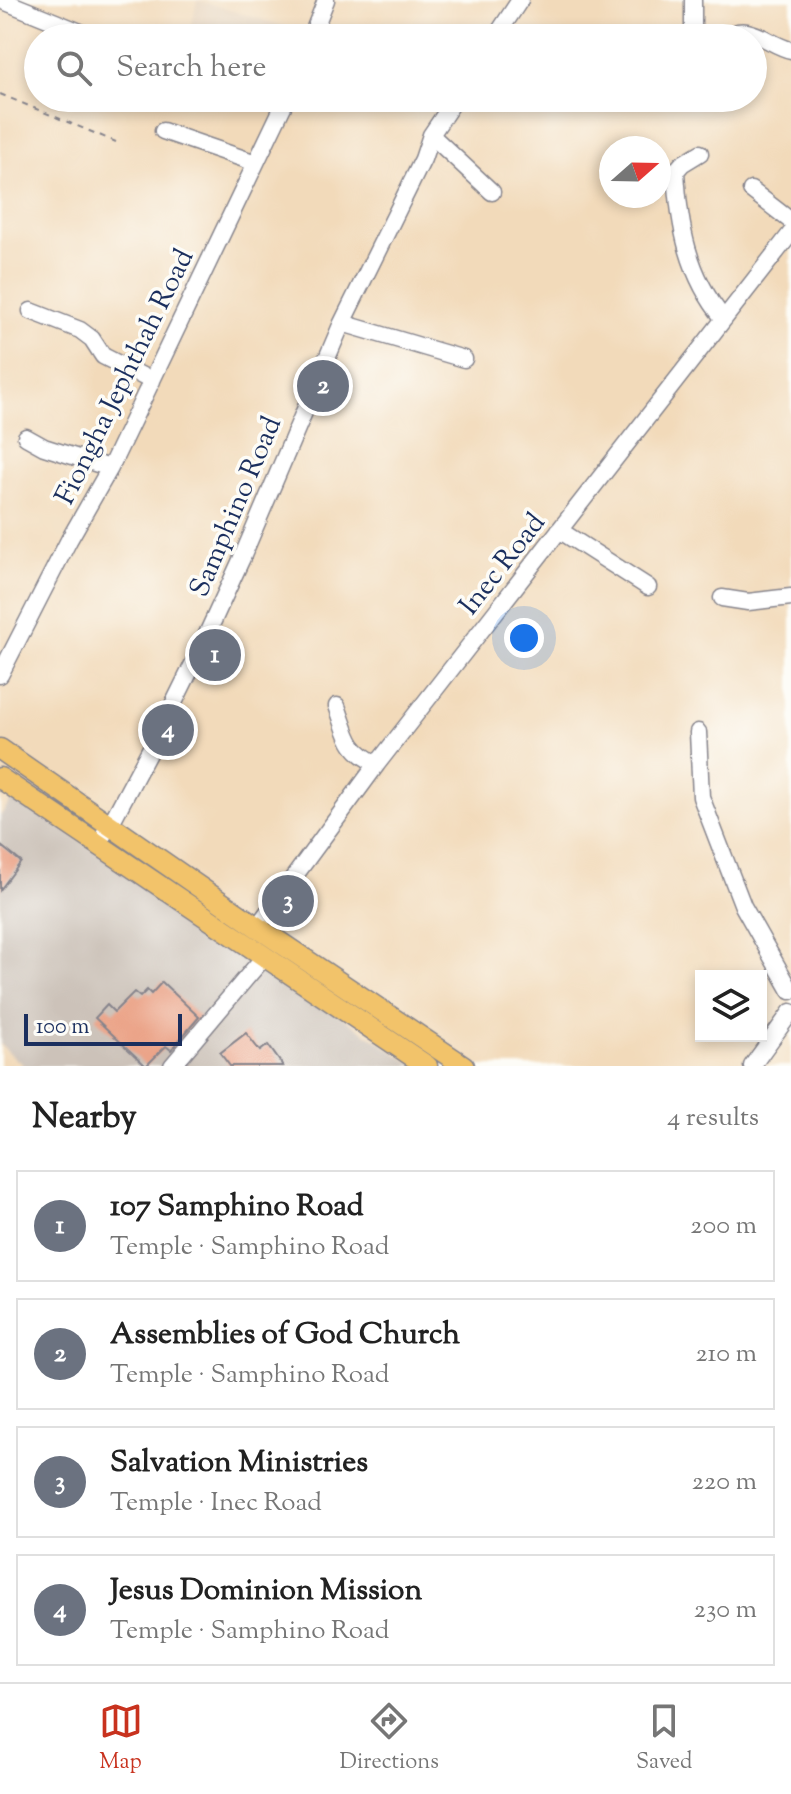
<!DOCTYPE html>
<html lang="en">
<head>
<meta charset="utf-8">
<style>
	body { margin:0; font-family:"Sorts Mill Goudy",serif; background:#f6f6f6; color:#222 }
	.controls { position:absolute; right:24px; bottom:24px; display:grid; overflow:hidden; border-radius:0px; box-shadow:0 4px 12px #0003 }
	.controls button { width:72px; height:72px; display:grid; place-items:center; padding:0; border:0; border-bottom:2px solid #e0e0e0; background:#fff; color:#222; font:40px sans-serif }
	.compass { position:absolute; left:599px; top:136px; width:72px; height:72px; border-radius:50%; background:#fff; box-shadow:0 4px 12px #0003; rotate:70deg }
	.scale { position:absolute; left:24px; bottom:20px; width:158px; box-sizing:border-box; padding-left:8px; border:4px solid #1b2f5e; border-top:0; font-size:22px; line-height:28px; white-space:nowrap; color:#1b2f5e; -webkit-text-stroke:6px #fdfcf7; paint-order:stroke }
	.you { position:absolute; left:524px; top:638px; width:28px; height:28px; margin:-20px; border:6px solid #fff; border-radius:50%; background:#1a73e8; box-shadow:0 0 0 12px #1a73e833 }
	.badge { display:grid; place-items:center; width:52px; height:52px; border-radius:50%; background:#c8321e; color:#fff; font-size:26px; font-weight:700 }
	.pin { position:absolute; translate:-50% -50%; border:4px solid #fff; box-shadow:0 2px 8px #0006 }
	.list { margin:0; padding:0; list-style:none }
	h2 { display:flex; justify-content:space-between; align-items:center; height:104px; margin:0; padding:0 32px; font-size:34px }
	h2 small { font-size:26px; font-weight:400; color:#767676 }
	.list li { display:grid; grid-template-columns:52px 1fr auto; gap:24px; align-items:center; box-sizing:border-box; height:112px; margin:0 16px 16px; padding:0 16px; border:2px solid #e0e0e0; border-radius:0px }
	.list b { display:block; font-size:30px; white-space:nowrap }
	.list p { margin:0; font-size:26px; white-space:nowrap; color:#767676 }
	.list em { font-size:26px; font-style:normal; color:#767676 }
	.icon { flex:none; width:44px; height:44px; fill:none; stroke:currentColor; stroke-width:2; stroke-linecap:round; stroke-linejoin:round }
	.map { position:relative; flex:none; width:791px; height:1066px; overflow:hidden }
	.search { position:absolute; background:#fff; box-shadow:0 4px 12px #0003; left:24px; right:24px; top:24px; height:88px; display:flex; align-items:center; gap:20px; box-sizing:border-box; padding:0 28px; border-radius:44px; color:#767676; font-size:30px }
	.sheet { height:616px; background:#fff }
	nav { display:flex; justify-content:space-around; align-items:center; box-sizing:border-box; height:112px; border-top:2px solid #e0e0e0; background:#fff; font-size:22px; color:#767676 }
	nav a { display:grid; justify-items:center; gap:4px }
	nav .on { color:#c8321e }
	.map>svg:first-child { display:block }
	.built { fill:#e5d0b7 }
	.industrial { fill:#ccc2b9 }
	.building { fill:#eba489 }
	.lines { fill:none; stroke-linecap:round; stroke-linejoin:round }
	.minor-casing { stroke:#86848c; stroke-width:19 }
	.major-casing { stroke:#86848c; stroke-width:23 }
	.path { stroke:#86848c; stroke-width:2; stroke-dasharray:6 6; stroke-linecap:butt }
	.minor { stroke:#fff; stroke-width:16 }
	.major { stroke:#f2c36a; stroke-width:20 }
	.labels { text-anchor:middle; stroke-width:7; stroke-linejoin:round; paint-order:stroke }
	.street-label { font-size:28px; fill:#1b2f5e; stroke:#fdfcf7 }
</style>
</head>
<body>
<div class="map">
<svg width="791" height="1066" viewBox="0 0 791 1066">
	<rect width="100%" height="100%" fill="#fdfcf7"/>
	<filter id="ink" filterUnits="userSpaceOnUse"><feTurbulence type="fractalNoise" baseFrequency=".0125" numOctaves="2"/><feDisplacementMap in="SourceGraphic" scale="16" xChannelSelector="R" yChannelSelector="G"/><feConvolveMatrix kernelMatrix="1 2 1 2 8 2 1 2 1" color-interpolation-filters="sRGB"/></filter>
	<filter id="wash" filterUnits="userSpaceOnUse"><feTurbulence type="fractalNoise" baseFrequency=".006" numOctaves="4" result="noise"/><feDisplacementMap in="SourceGraphic" scale="32" xChannelSelector="R" yChannelSelector="G"/><feGaussianBlur stdDeviation="1.8" result="paint"/><feColorMatrix in="noise" values="0 0 0 0 0 0 0 0 0 0 0 0 0 0 0 0 0 1.4 0 .05"/><feComposite in="paint" operator="in"/></filter>
	<g filter="url(#wash)">
		<rect width="100%" height="100%" fill="#f2daba"/>
		<path class="built" d="M197,0L290,28L286,38H189Z"/>
		<path class="industrial" d="M14,797L415,1066H24L0,1044V816Z"/>
		<g id="blocks">
			<path class="building" d="M0,845L21,862L0,890Z
				M162,982L199,1017L171,1050L166,1046L146,1066L95,1018L107,1005L114,1012L134,992L140,997L147,990L151,994Z
				M246,1033L260,1051L268,1045L283,1066H230L220,1053Z"/>
		</g>
	</g>
	<g filter="url(#ink)">
		<use href="#blocks" fill-opacity="0" stroke="#86848c" stroke-width="2"/>
		<g class="lines">
			<g class="minor-casing">
				<path id="minor" d="M1,0L95,38
					M693,0V30L701,38
					M311,38L326,0
					M495,38L520,0
					M726,38C748,20 768,45 791,50
					M163,131L256,163
					M431,135L492,192
					M700,153L682,164L676,171C679,226 688,276 724,319
					M751,190L791,221
					M31,311L80,330L92,339L103,356L152,381
					M342,323L464,359
					M26,437L44,447L110,468
					M559,530L648,587
					M722,598L748,602L791,597
					M0,675L69,540L110,468L287,98
					M337,706C348,735 347,750 377,764
					M698,732L701,797L743,906L791,991
					M97,845L111,823L162,727L196,658L241,560L342,323L423,159L431,135L456,98
					M257,927L377,764L791,233
					M172,1066L264,957
					M752,1066L791,1012"/>
			</g>
			<g class="major-casing">
				<path id="major" d="M0,749L257,927L464,1066
					M0,778L427,1066"/>
			</g>
			<path class="path" d="M0,94L116,142"/>
			<use href="#minor" class="minor"/>
			<use href="#major" class="major"/>
		</g>
	</g>
	<g class="labels">
		<g class="street-label">
			<text transform="translate(123 376) rotate(-64)" y="10">Fiongha Jephthah Road</text>
			<text transform="translate(234 506) rotate(-67)" y="10">Samphino Road</text>
			<text transform="translate(501 563) rotate(-52)" y="10">Inec Road</text>
		</g>
	</g>
</svg>
<div class="controls">
<button><svg class="icon" aria-label="layers" viewBox="0 0 24 24"><path d="M12 4l9 5-9 5-9-5zM3 14l9 5 9-5"/></svg></button>
</div>
<svg class="compass" viewBox="-18 -18 36 36"><path d="M0-13l5 13h-10z" fill="#e53935"/><path d="M0 13l5-13h-10z" fill="#767676"/></svg>
<div class="scale">100 m</div>
<div class="you"></div>
<div class="pin badge" style="left:215px;top:655px;background:#6b7280">1</div>
<div class="pin badge" style="left:323px;top:386px;background:#6b7280">2</div>
<div class="pin badge" style="left:288px;top:901px;background:#6b7280">3</div>
<div class="pin badge" style="left:168px;top:730px;background:#6b7280">4</div>
<div class="search"><svg class="icon" aria-label="search" viewBox="0 0 24 24"><circle cx="10" cy="10" r="6"/><path d="M15 15l6 6"/></svg>Search here</div>
</div>
<section class="sheet">
<h2>Nearby<small>4 results</small></h2>
<ul class="list">
<li><span class="badge" style="background:#6b7280">1</span><div><b>107 Samphino Road</b><p>Temple · Samphino Road</p></div><em>200 m</em></li>
<li><span class="badge" style="background:#6b7280">2</span><div><b>Assemblies of God Church</b><p>Temple · Samphino Road</p></div><em>210 m</em></li>
<li><span class="badge" style="background:#6b7280">3</span><div><b>Salvation Ministries</b><p>Temple · Inec Road</p></div><em>220 m</em></li>
<li><span class="badge" style="background:#6b7280">4</span><div><b>Jesus Dominion Mission</b><p>Temple · Samphino Road</p></div><em>230 m</em></li>
</ul>
</section>
<nav>
<a class="on"><svg class="icon" aria-label="map" viewBox="0 0 24 24"><path d="M3 6l6-2 6 2 6-2v14l-6 2-6-2-6 2zM9 4v14M15 6v14"/></svg>Map</a>
<a><svg class="icon" aria-label="directions" viewBox="0 0 24 24"><path d="M12 3l9 9-9 9-9-9zM9 14v-3h6M13 9l2 2-2 2"/></svg>Directions</a>
<a><svg class="icon" aria-label="saved" viewBox="0 0 24 24"><path d="M7 4h10v16l-5-4-5 4z"/></svg>Saved</a>
</nav>
</body>
</html>
